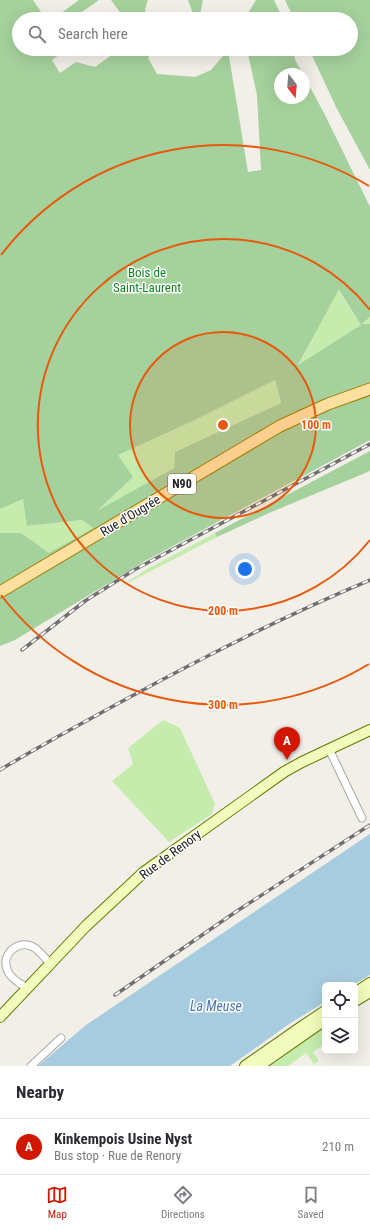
<!DOCTYPE html>
<html lang="en">
<head>
<meta charset="utf-8">
<style>
	body { margin:0; font-family:"Roboto Condensed",sans-serif; background:#f7f7f7; color:#2b2b33 }
	.controls { position:absolute; right:12px; bottom:12px; display:grid; overflow:hidden; border-radius:6px; box-shadow:0 4px 16px #0002 }
	.controls button { width:36px; height:36px; display:grid; place-items:center; padding:0; border:0; border-bottom:1px solid #e1e1e2; background:#fff; color:#2b2b33; font:20px sans-serif }
	.compass { position:absolute; left:274px; top:68px; width:36px; height:36px; border-radius:50%; background:#fff; box-shadow:0 4px 16px #0002; rotate:164deg }
	.you { position:absolute; left:245px; top:569px; width:14px; height:14px; margin:-10px; border:3px solid #fff; border-radius:50%; background:#1a73e8; box-shadow:0 0 0 6px #1a73e833 }
	.badge { display:grid; place-items:center; width:26px; height:26px; border-radius:50%; background:#d21700; color:#fff; font-size:13px; font-weight:700 }
	.pin { position:absolute; translate:-50% -33px; filter:drop-shadow(0 1px 2px #0008) }
	.pin::after { content:''; position:absolute; top:21px; width:14px; height:12px; background:inherit; clip-path:polygon(0 0,100% 0,50% 100%) }
	.list { margin:0; padding:0; list-style:none }
	h2 { display:flex; justify-content:space-between; align-items:center; height:52px; margin:0; padding:0 16px; font-size:17px }
	h2 small { font-size:13px; font-weight:400; color:#7c7c81 }
	.list li { display:grid; grid-template-columns:26px 1fr auto; gap:12px; align-items:center; box-sizing:border-box; height:56px; padding:0 16px; border-top:1px solid #e1e1e2 }
	.list b { display:block; font-size:15px; white-space:nowrap }
	.list p { margin:0; font-size:13px; white-space:nowrap; color:#7c7c81 }
	.list em { font-size:13px; font-style:normal; color:#7c7c81 }
	.icon { flex:none; width:22px; height:22px; fill:none; stroke:currentColor; stroke-width:2; stroke-linecap:round; stroke-linejoin:round }
	.map { position:relative; flex:none; width:370px; height:1066px; overflow:hidden }
	.search { position:absolute; background:#fff; box-shadow:0 4px 16px #0002; left:12px; right:12px; top:12px; height:44px; display:flex; align-items:center; gap:10px; box-sizing:border-box; padding:0 14px; border-radius:22px; color:#7c7c81; font-size:15px }
	.sheet { height:108px; background:#fff }
	nav { display:flex; justify-content:space-around; align-items:center; box-sizing:border-box; height:56px; border-top:1px solid #e1e1e2; background:#fff; font-size:11px; color:#7c7c81 }
	nav a { display:grid; justify-items:center; gap:2px }
	nav .on { color:#d21700 }
	.map>svg:first-child { display:block }
	.grass { fill:#c5ebad }
	.forest { fill:#a5d19c; fill-rule:evenodd }
	.water { fill:#a7ccdf }
	.lines { fill:none; stroke-linecap:round; stroke-linejoin:round }
	.street-casing { stroke:#a8a8a8; stroke-width:9 }
	.secondary-casing { stroke:#627c03; stroke-width:12 }
	.primary-casing { stroke:#9e7b00; stroke-width:13 }
	.street { stroke:#fff; stroke-width:7 }
	.secondary { stroke:#f1fbbc; stroke-width:10 }
	.primary { stroke:#fddfa0; stroke-width:11 }
	.rail-casing { stroke:#6f6f6f; stroke-width:3.5 }
	.rail { stroke:#fff; stroke-width:2; stroke-dasharray:6; stroke-linecap:butt }
	.ring { fill:none; stroke:#e8590c; stroke-width:2 }
	.labels { text-anchor:middle; stroke-width:3; stroke-linejoin:round; paint-order:stroke }
	.shield { fill:#fff; stroke:#646464; stroke-width:1 }
	.shield-label { font-size:12px; font-weight:bold; fill:#212121 }
	.park-label { font-size:13px; fill:#0a8321; stroke:#fff }
	.street-label { font-size:13px; fill:#212121; stroke:#fff }
	.water-label { font-size:14px; font-style:italic; fill:#4a73b3; stroke:#fff }
	.centre { fill:#e8590c; stroke:#fff; stroke-width:2 }
	.ring-label { font-size:12px; text-anchor:middle; font-weight:bold; fill:#e8590c; stroke:#fff; stroke-width:3; stroke-linejoin:round; paint-order:stroke }
</style>
</head>
<body>
<div class="map">
<svg width="370" height="1066" viewBox="0 0 370 1066">
	<rect width="100%" height="100%" fill="#f1efe7"/>
	<path class="grass" d="M338,290L361,325L370,317V324L361,325L298,366Z
		M275,380L281,403L175,452L174,468L95,513L133,477L117,455L193,421Z
		M23,499L28,526L82,520L93,528L49,554L21,533H0V509Z
		M215,533L217,537L116,589L149,568Z
		M163,720L180,728L215,804L212,814L169,842L112,781L133,764L128,748Z
		M323,1027L325,1028V1044L313,1052L319,1061L314,1064L306,1053L288,1066H267Z"/>
	<path class="forest" d="M0,0H33L46,19H19V49H67L52,60L60,73L76,62L95,67L120,49H152L148,58L157,74L195,77L211,70L228,50L248,172L261,170L257,95L247,49H294L295,60L303,74H280V98H304V76L324,113L370,207V317L362,324H370V440L145,561L15,640L0,646V533H21L49,553L93,528L82,520L27,526L23,499L0,509ZM339,290L361,325L298,365L338,291ZM275,380L281,403L175,452L174,468L97,511L133,477L118,455L193,421Z
		M79,0H99L72,19H53Z
		M111,0H148L145,9L147,19H125Z
		M188,0H203L199,19H193L192,11Z
		M256,0H274L283,19H246L247,15Z
		M285,0H370V170L336,107L309,49H351V19H294Z
		M370,451V471L269,513L217,537L215,533Z"/>
	<path class="water" d="M370,834V975L353,985H325V1002L289,1024L230,1066H38L86,1025Z"/>
	<g class="lines">
		<g class="street-casing">
			<path id="street" d="M329,749L362,818
				M27,988C20,984 9,977 7,969C1,953 20,938 35,948C40,952 45,958 50,963
				M31,1066L61,1038"/>
		</g>
		<g class="secondary-casing">
			<path id="secondary" d="M355,993L370,983
				M355,1001L370,992
				M0,1017L86,926L144,872L284,772L302,762L370,730
				M245,1066L301,1027L325,1011
				M259,1066L325,1020"/>
		</g>
		<g class="primary-casing">
			<path id="primary" d="M0,592L280,426L328,404L370,389"/>
		</g>
		<use href="#street" class="street"/>
		<use href="#secondary" class="secondary"/>
		<use href="#primary" class="primary"/>
		<g class="rail-casing">
			<path id="rail" d="M22,650L85,601L134,570L370,444
				M0,770C39,746 79,725 119,703C201,658 284,616 370,580
				M115,995L237,911L370,825"/>
		</g>
		<use href="#rail" class="rail"/>
	</g>
	<circle cx="223" cy="425" r="93" fill="#e8590c" fill-opacity=".12"/>
	<g class="ring">
		<circle cx="223" cy="425" r="93"/>
		<path d="M370 540A186 186 0 1 1 370 310"/>
		<path d="M369 664A280 280 0 0 1 1 595M1 255A280 280 0 0 1 369 186"/>
	</g>
	<g class="labels">
		<rect class="shield" x="168" y="474" width="28" height="20" rx="3"/>
		<g class="shield-label">
			<text x="182" y="488">N90</text>
		</g>
		<g class="park-label">
			<text x="147" y="277">Bois de<tspan x="147" dy="15">Saint-Laurent</tspan></text>
		</g>
		<g class="street-label">
			<text transform="translate(130 515) rotate(-31)" y="5">Rue d'Ougrée</text>
			<text transform="translate(170 854) rotate(-37)" y="5">Rue de Renory</text>
		</g>
		<g class="water-label">
			<text x="216" y="1011">La Meuse</text>
		</g>
	</g>
	<circle cx="223" cy="425" r="6" class="centre"/>
	<g class="ring-label">
		<text x="316" y="429">100 m</text>
		<text x="223" y="615">200 m</text>
		<text x="223" y="709">300 m</text>
	</g>
</svg>
<div class="controls">
<button><svg class="icon" aria-label="locate" viewBox="0 0 24 24"><circle cx="12" cy="12" r="6"/><path d="M12 2v4M12 18v4M2 12h4M18 12h4"/></svg></button>
<button><svg class="icon" aria-label="layers" viewBox="0 0 24 24"><path d="M12 4l9 5-9 5-9-5zM3 14l9 5 9-5"/></svg></button>
</div>
<svg class="compass" viewBox="-18 -18 36 36"><path d="M0-13l5 13h-10z" fill="#e53935"/><path d="M0 13l5-13h-10z" fill="#7c7c81"/></svg>
<div class="you"></div>
<div class="pin badge" style="left:287px;top:760px">A</div>
<div class="search"><svg class="icon" aria-label="search" viewBox="0 0 24 24"><circle cx="10" cy="10" r="6"/><path d="M15 15l6 6"/></svg>Search here</div>
</div>
<section class="sheet">
<h2>Nearby<small></small></h2>
<ul class="list">
<li><span class="badge">A</span><div><b>Kinkempois Usine Nyst</b><p>Bus stop · Rue de Renory</p></div><em>210 m</em></li>
</ul>
</section>
<nav>
<a class="on"><svg class="icon" aria-label="map" viewBox="0 0 24 24"><path d="M3 6l6-2 6 2 6-2v14l-6 2-6-2-6 2zM9 4v14M15 6v14"/></svg>Map</a>
<a><svg class="icon" aria-label="directions" viewBox="0 0 24 24"><path d="M12 3l9 9-9 9-9-9zM9 14v-3h6M13 9l2 2-2 2"/></svg>Directions</a>
<a><svg class="icon" aria-label="saved" viewBox="0 0 24 24"><path d="M7 4h10v16l-5-4-5 4z"/></svg>Saved</a>
</nav>
</body>
</html>
